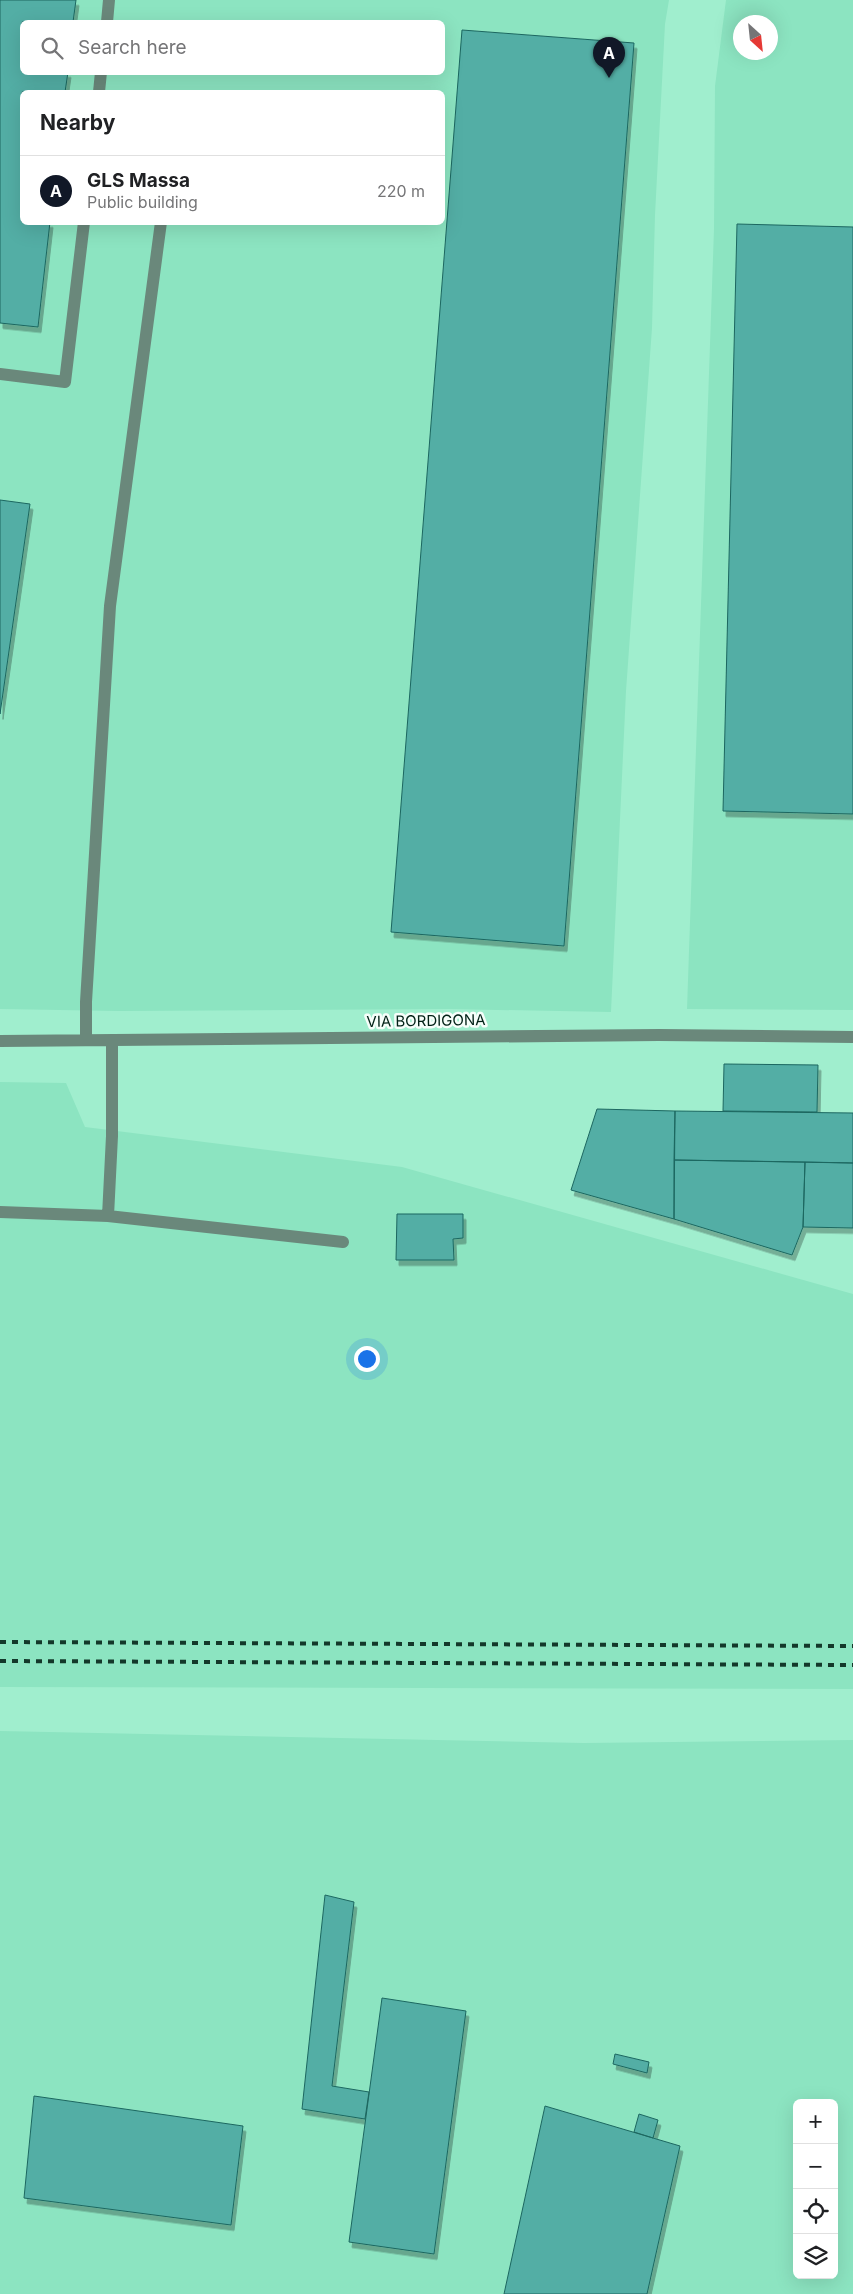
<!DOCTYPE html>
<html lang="en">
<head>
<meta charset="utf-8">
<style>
	body { margin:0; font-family:Inter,sans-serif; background:#f6f6f6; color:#202124 }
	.controls { position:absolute; right:15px; bottom:15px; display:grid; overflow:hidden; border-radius:8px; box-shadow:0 5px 20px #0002 }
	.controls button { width:45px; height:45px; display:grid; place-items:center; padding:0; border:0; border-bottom:1px solid #e0e0e0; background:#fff; color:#202124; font:25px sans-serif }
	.compass { position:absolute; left:733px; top:15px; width:45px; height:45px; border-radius:50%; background:#fff; box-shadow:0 5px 20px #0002; rotate:153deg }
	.you { position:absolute; left:366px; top:1358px; width:18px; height:18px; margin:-12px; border:4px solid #fff; border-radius:50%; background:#1a73e8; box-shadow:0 0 0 8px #1a73e833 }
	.badge { display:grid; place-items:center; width:32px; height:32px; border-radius:50%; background:#111827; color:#fff; font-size:16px; font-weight:700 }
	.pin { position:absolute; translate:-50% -41px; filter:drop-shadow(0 1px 2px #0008) }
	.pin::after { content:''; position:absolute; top:26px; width:18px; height:15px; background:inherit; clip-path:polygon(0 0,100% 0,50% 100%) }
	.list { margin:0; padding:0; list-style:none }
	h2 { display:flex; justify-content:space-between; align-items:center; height:65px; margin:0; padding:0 20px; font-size:21px }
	h2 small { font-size:16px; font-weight:400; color:#757577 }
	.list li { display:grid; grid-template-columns:32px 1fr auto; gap:15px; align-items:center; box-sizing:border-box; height:70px; padding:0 20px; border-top:1px solid #e0e0e0 }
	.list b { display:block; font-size:19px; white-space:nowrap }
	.list p { margin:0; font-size:16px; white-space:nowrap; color:#757577 }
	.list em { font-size:16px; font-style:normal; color:#757577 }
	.icon { flex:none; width:28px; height:28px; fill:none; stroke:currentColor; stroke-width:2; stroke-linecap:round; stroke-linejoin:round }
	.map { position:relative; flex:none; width:853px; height:2294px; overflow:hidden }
	.search { position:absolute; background:#fff; box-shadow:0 5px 20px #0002; left:20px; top:20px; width:425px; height:55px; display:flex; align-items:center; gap:12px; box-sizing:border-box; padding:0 18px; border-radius:8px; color:#757577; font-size:19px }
	.panel { position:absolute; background:#fff; box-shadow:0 5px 20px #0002; left:20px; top:90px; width:425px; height:135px; border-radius:8px }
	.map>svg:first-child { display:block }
	.built { fill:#8ce4c1; fill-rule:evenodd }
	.building { fill:#52aea5; stroke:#1d6760; filter:url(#shadow) }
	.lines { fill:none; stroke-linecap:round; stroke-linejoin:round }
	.minor { stroke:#6a887b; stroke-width:12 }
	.rail { stroke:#13382a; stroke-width:4; stroke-dasharray:6 6; stroke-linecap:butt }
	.labels { text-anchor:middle; stroke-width:5; stroke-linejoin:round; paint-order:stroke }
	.street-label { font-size:15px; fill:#012116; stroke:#f6fefa }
</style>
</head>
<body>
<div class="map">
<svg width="853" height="2294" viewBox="0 0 853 2294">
	<defs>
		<filter id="shadow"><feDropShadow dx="3" dy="5.5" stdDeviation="0" flood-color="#0004"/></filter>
	</defs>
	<rect width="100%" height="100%" fill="#a0eece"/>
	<path class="built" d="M0,0H669L665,24L655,215L652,328L626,691L611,1012L448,1009L119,1011L0,1009ZM22,22H442V72H22ZM22,92H442V222H22Z
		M726,0H853V1010L687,1009L714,229L715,86ZM740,22H770V52H740Z
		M0,1082L66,1083L85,1127L402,1167L853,1294V1689L0,1687Z
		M0,1731L584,1743L853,1740V2294H0ZM797,2103H834V2275H797Z"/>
	<path class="building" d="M0,0H76L73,22H22V72H68L65,92H22V222H50L38,327L0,323Z
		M462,30L634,43L564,946L391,932Z
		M737,224L853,227V814L723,811Z
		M0,500L30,504L0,714Z
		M724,1064L818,1065L817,1112L723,1111Z
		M597,1109L675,1111L674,1219L571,1190Z
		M675,1111L853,1113V1163L674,1160Z
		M674,1160L805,1162L803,1227L792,1255L674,1219Z
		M805,1162L853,1163V1228L803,1227Z
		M397,1214H463V1238L453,1239L454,1260H396Z
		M325,1895L354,1902L332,2086L369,2092L365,2119L302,2109Z
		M382,1998L466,2011L434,2254L349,2242Z
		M615,2054L649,2062L647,2073L613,2064Z
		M34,2096L243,2126L231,2225L24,2198Z
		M545,2106L680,2146L647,2294H504Z
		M639,2114L658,2120L653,2138L634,2132Z"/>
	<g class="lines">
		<path class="minor" d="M107,22L109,0
			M99,92L101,72
			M0,374L65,382L84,222
			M86,1040V1002L110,606L161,222
			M0,1041L659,1035L853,1037
			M0,1212L108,1216L343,1242
			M108,1216L112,1136V1040"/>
		<path class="rail" d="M0,1642L853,1646
			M0,1661L853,1665"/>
	</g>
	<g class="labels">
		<g class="street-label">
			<text transform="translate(426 1021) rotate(-1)" y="5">VIA BORDIGONA</text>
		</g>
	</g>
</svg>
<div class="controls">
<button>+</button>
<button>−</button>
<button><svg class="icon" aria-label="locate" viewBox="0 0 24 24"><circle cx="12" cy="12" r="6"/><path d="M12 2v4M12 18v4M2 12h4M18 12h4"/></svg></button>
<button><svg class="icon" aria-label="layers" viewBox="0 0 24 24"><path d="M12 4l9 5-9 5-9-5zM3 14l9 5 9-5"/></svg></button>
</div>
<svg class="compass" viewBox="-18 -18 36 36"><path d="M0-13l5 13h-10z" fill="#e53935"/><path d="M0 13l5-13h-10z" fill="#757577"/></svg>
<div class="you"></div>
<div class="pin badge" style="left:609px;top:78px">A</div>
<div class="search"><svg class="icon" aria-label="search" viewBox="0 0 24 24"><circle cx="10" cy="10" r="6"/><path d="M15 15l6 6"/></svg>Search here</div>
<section class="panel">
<h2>Nearby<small></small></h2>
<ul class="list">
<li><span class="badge">A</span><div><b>GLS Massa</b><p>Public building</p></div><em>220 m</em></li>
</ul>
</section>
</div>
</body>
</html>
